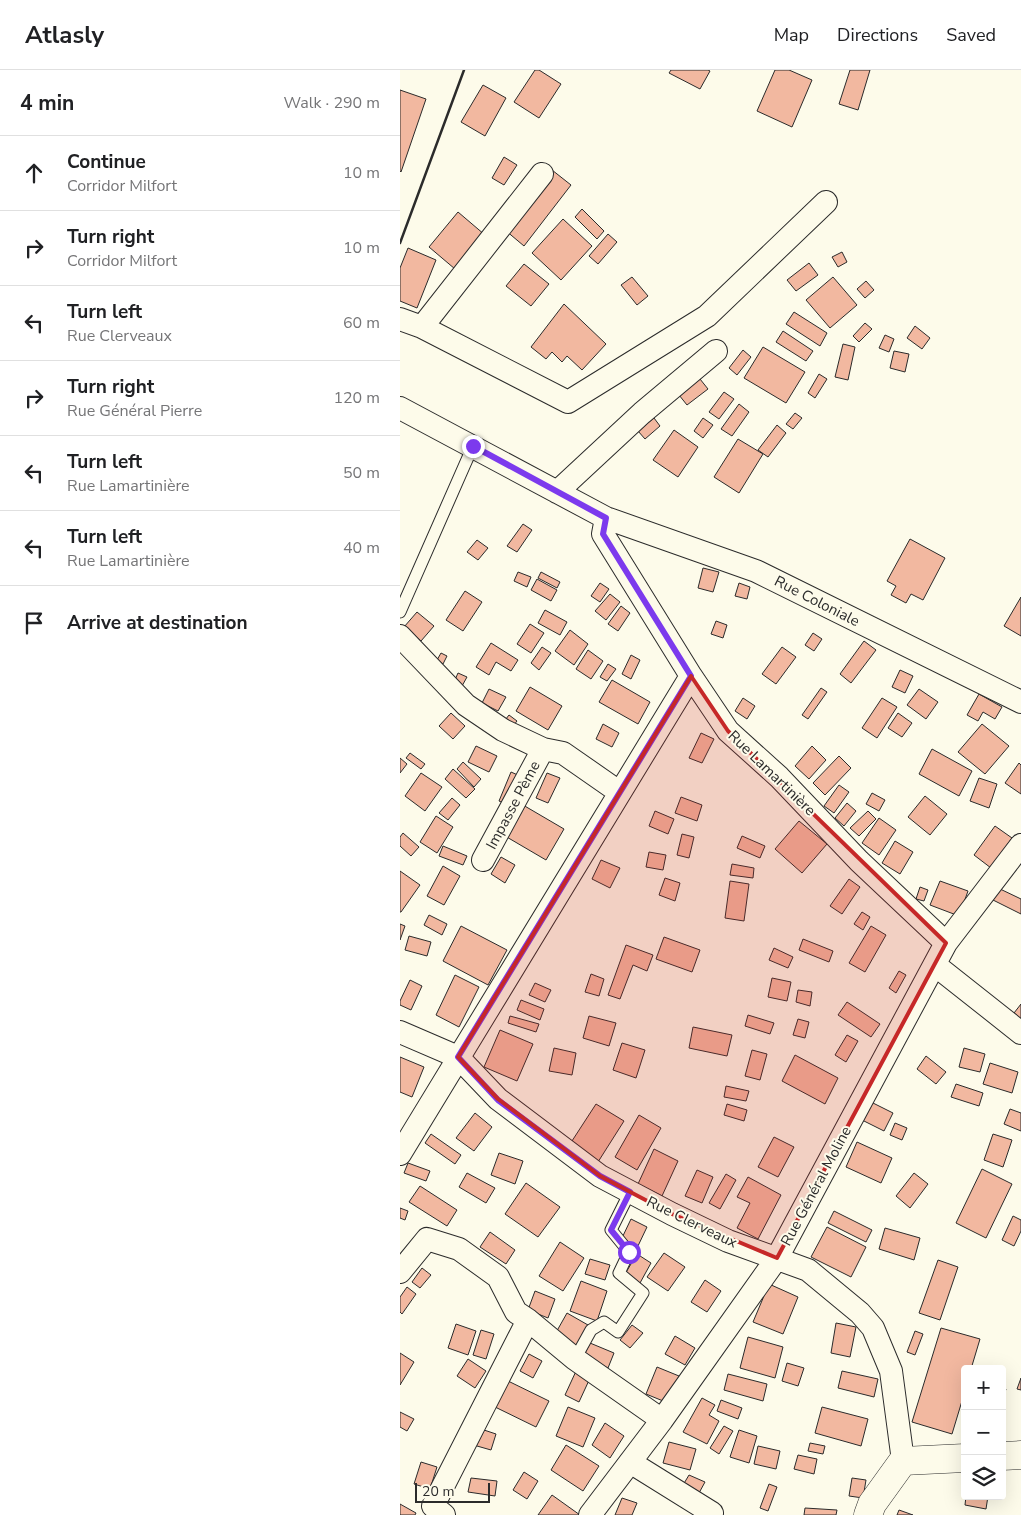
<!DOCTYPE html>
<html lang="en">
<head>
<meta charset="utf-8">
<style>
	body { margin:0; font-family:"Nunito Sans",sans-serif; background:#f2f2f2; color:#202124 }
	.controls { position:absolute; right:15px; bottom:15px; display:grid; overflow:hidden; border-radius:5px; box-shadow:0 5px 20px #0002 }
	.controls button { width:45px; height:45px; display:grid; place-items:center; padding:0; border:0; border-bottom:1px solid #e0e0e0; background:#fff; color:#202124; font:25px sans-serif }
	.scale { position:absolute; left:15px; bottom:12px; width:75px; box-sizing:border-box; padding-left:5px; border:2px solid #2b2b2b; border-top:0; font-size:14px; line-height:18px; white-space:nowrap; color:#2b2b2b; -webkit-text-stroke:4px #fdfbea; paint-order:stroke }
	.stop { position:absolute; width:15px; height:15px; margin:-11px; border:4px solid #7c3aed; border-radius:50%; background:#fff }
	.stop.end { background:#7c3aed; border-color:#fff; box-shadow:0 1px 5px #0008 }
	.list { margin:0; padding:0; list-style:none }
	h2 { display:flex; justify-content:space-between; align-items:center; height:65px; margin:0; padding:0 20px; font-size:21px }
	h2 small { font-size:16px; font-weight:400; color:#757577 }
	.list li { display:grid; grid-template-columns:32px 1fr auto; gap:15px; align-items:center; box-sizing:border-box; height:75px; padding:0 20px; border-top:1px solid #e0e0e0 }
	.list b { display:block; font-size:19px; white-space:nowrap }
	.list p { margin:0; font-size:16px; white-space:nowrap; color:#757577 }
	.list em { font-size:16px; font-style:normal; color:#757577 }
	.icon { flex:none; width:28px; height:28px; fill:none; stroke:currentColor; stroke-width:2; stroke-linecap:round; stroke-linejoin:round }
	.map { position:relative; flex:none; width:621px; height:1445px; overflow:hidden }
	header { display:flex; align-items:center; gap:30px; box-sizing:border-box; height:70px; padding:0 25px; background:#fff; border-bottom:1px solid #e0e0e0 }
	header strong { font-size:24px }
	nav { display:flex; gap:28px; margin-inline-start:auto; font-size:18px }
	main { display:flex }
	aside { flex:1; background:#fff }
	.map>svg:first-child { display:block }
	.building { fill:#f2b8a0; stroke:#2b2b2b }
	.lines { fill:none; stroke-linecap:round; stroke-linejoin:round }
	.service-casing { stroke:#2b2b2b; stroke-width:13 }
	.minor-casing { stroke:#2b2b2b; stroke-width:24 }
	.tertiary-casing { stroke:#2b2b2b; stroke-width:29 }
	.service { stroke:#fdfbea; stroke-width:11 }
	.minor { stroke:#fdfbea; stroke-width:22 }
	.tertiary { stroke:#fdfbea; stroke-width:28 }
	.wall { stroke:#2b2b2b; stroke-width:2.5 }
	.route { stroke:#7c3aed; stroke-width:6 }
	.marked { fill:#c62828; fill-opacity:0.2; stroke:#c62828; stroke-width:4; stroke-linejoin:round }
	.labels { text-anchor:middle; stroke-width:4; stroke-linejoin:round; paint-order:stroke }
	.street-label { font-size:15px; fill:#2b2b2b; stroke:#fdfbea }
</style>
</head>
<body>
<header>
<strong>Atlasly</strong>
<nav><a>Map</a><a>Directions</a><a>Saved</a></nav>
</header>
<main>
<aside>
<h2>4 min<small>Walk · 290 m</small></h2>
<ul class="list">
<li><svg class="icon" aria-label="ahead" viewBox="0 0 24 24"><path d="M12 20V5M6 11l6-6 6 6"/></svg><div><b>Continue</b><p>Corridor Milfort</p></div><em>10 m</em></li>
<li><svg class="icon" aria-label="right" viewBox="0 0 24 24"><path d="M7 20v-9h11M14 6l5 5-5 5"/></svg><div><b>Turn right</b><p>Corridor Milfort</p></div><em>10 m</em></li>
<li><svg class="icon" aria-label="left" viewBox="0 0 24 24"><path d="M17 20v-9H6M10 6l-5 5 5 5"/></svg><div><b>Turn left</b><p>Rue Clerveaux</p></div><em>60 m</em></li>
<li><svg class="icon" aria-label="right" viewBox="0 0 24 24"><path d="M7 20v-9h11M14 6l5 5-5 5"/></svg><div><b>Turn right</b><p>Rue Général Pierre</p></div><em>120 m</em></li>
<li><svg class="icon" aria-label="left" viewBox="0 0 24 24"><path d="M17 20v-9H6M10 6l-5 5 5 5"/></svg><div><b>Turn left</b><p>Rue Lamartinière</p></div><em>50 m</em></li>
<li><svg class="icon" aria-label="left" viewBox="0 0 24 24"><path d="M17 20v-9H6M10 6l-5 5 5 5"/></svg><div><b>Turn left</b><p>Rue Lamartinière</p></div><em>40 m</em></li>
<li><svg class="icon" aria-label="arrive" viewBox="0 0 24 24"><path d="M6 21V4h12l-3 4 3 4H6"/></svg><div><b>Arrive at destination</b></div></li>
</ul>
</aside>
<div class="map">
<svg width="621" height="1445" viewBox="0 0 621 1445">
	<rect width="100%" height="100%" fill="#fdfbea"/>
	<path class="building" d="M135,0H139L161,14L139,48L114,32Z
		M271,0H308L310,1L300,19L269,3Z
		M375,0H389L412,10L392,57L357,41Z
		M450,0H470L458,40L439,34Z
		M83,15L106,28L85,66L61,52Z
		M0,20L26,29L1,102L0,101Z
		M104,87L117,95L104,115L92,108Z
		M152,100L171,115L124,176L105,160Z
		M182,139L204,161L197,169L175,147Z
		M58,142L85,165L55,199L29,177Z
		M163,149L192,176L161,210L132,183Z
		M208,164L217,172L198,194L189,186Z
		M8,178L36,190L17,238L0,231V198Z
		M442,182L447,192L438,197L432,187Z
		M409,193L418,205L396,221L387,210Z
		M124,194L149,214L131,236L106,216Z
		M232,207L248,226L237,235L221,215Z
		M433,207L457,235L430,258L406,230Z
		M466,211L474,220L465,228L457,219Z
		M164,234L206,274L182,300L167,286L162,292L152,282L146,289L131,277Z
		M394,242L427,263L420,276L386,254Z
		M465,253L472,259L459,272L453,266Z
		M515,256L530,268L522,279L507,268Z
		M383,261L413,281L406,291L376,272Z
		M485,265L494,269L489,282L479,278Z
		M443,274L455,277L448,310L435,307Z
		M363,277L405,302L386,333L344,308Z
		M343,280L351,287L337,305L329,298Z
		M494,281L509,284L505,302L490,298Z
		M419,304L427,309L415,328L408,323Z
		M300,309L308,319L287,335L279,325Z
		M324,322L334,329L319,349L309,342Z
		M339,334L349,342L332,366L321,359Z
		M395,343L402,348L393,359L386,354Z
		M254,348L260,356L245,369L238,361Z
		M303,348L313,355L303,368L294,361Z
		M377,355L386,363L368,387L358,380Z
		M274,360L298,377L278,407L253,390Z
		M338,369L363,384L339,423L314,407Z
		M123,454L132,460L117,482L107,476Z
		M510,469L545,488L523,530L511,524L506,533L491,525L496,516L487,511Z
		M77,470L88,478L78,490L67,482Z
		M303,498L319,502L313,522L298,518Z
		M118,502L131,507L127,517L114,511Z
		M141,502L160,512L157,518L138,508Z
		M137,509L157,520L151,531L131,520Z
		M200,513L209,519L200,532L191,526Z
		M339,513L350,517L347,529L335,526Z
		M65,521L82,532L63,561L46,550Z
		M210,524L220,532L206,550L195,541Z
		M621,527V566L604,556Z
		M221,536L230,543L218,561L208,554Z
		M145,540L167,552L160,565L138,553Z
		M17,542L34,556L21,571L4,557Z
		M316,551L327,555L323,568L311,564Z
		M130,554L144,563L131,583L117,574Z
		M170,560L188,574L174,595L155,581Z
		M413,563L422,569L414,581L405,575Z
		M464,571L476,580L451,613L440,604Z
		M91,573L118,590L111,601L96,592L89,605L76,597Z
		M142,577L151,583L139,600L131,593Z
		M382,577L396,587L376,614L362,604Z
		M188,580L203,591L191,609L176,599Z
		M41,583L47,586L43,594L37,590Z
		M231,585L240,590L231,609L222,604Z
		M208,594L216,599L207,611L200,607Z
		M500,600L513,606L505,623L492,617Z
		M58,603L67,607L62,616L54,612Z
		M212,610L250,632L238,654L199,632Z
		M130,617L162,636L148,660L116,641Z
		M421,618L427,622L408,649L402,645Z
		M89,619L106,627L98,641L82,633Z
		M519,619L538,632L526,649L507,635Z
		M579,624L602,637L595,649L583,642L578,651L567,645Z
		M343,628L355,636L347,649L335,641Z
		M482,628L497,637L477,668L462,658Z
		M51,643L65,656L53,669L39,656Z
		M498,643L512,653L502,667L488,658Z
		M109,645L117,651L110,660L102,654Z
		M203,654L219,663L212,677L196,669Z
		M582,654L609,676L585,704L558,682Z
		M301,663L314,669L302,693L289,688Z
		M76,676L97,686L89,702L68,692Z
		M412,676L426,690L409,709L395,696Z
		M532,679L572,701L559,726L519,704Z
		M10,683L25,694L21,699L6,688Z
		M439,686L451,698L425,725L413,713Z
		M0,688L7,694L0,703Z
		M63,692L81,709L74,717L57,699Z
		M619,693L621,695V724L605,713Z
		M53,699L75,719L66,728L45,709Z
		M111,702L120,706L108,735L99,731Z
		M21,703L42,717L25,741L5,726Z
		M147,703L160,708L148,733L136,728Z
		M579,708L597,714L589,738L570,731Z
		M439,715L449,722L434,743L424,736Z
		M472,723L485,730L479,741L466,734Z
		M525,726L547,744L530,765L508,747Z
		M281,727L302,735L297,751L275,743Z
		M52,728L60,735L48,750L39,743Z
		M447,733L456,741L444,756L435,748Z
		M123,735L164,759L146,790L105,766Z
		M255,741L274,749L268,764L249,756Z
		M468,741L476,749L459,766L450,758Z
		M36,746L53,757L37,783L20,772Z
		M479,748L496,760L479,785L462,773Z
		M399,751L427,774L402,803L375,779Z
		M595,756L612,768L591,798L574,785Z
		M3,763L19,777L11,786L0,776V767Z
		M282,764L294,767L289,788L277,785Z
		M342,766L365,776L360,788L337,778Z
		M495,771L513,782L500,804L482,793Z
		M43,776L67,786L63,795L39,786Z
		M249,782L266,785L263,800L246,797Z
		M101,787L115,795L105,813L91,804Z
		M201,790L220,798L210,818L192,809Z
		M332,794L354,798L353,808L330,805Z
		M43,796L60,806L44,835L27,826Z
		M0,801L20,815L1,842H0Z
		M265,808L280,813L275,831L259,825Z
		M449,809L460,817L442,844L430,836Z
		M330,811L349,814L344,851L325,848Z
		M540,811L568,821L559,846L530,835Z
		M520,817L528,820L524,831L516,829Z
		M598,818L621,829V844L593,830Z
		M462,842L470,847L463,860L454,854Z
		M29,845L47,854L42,865L24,855Z
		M0,854L5,856L0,870Z
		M61,856L107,880L88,915L43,891Z
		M471,856L486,865L465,902L449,893Z
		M9,866L31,872L27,886L5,880Z
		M264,867L300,880L292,902L256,889Z
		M403,869L433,881L429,892L399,880Z
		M226,875L253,885L247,901L233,895L220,929L208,925Z
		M374,878L393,887L388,898L369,890Z
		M499,901L506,905L496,923L489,918Z
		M191,904L204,909L199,926L185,922Z
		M55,905L79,917L59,957L36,945Z
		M372,908L391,912L387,931L368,927Z
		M10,910L22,916L11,940L0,935V931Z
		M135,913L151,920L145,932L129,925Z
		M398,920L412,922L410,936L396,932Z
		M121,930L144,939L140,950L117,940Z
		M447,932L480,954L471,967L438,945Z
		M621,934V949L614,943Z
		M348,945L374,953L370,964L345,956Z
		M110,946L139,954L136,962L108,953Z
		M189,946L216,953L209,976L183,968Z
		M398,949L409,952L405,968L393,965Z
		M293,957L332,965L327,986L289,978Z
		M100,960L133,974L117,1011L84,997Z
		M447,965L458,971L446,992L435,985Z
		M222,973L245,980L236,1008L213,1000Z
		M154,978L176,983L172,1005L149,1001Z
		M564,978L585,984L580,1002L559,997Z
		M352,980L367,984L360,1010L345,1006Z
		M395,985L438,1008L425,1034L382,1011Z
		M526,986L546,1002L536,1014L517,999Z
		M0,987L24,997L12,1027L0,1022Z
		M590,993L618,1002L612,1023L583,1014Z
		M556,1014L583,1023L579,1036L551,1027Z
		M326,1016L349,1021L346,1031L324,1027Z
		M471,1032L493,1043L484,1061L462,1050Z
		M196,1034L224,1051L198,1092L170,1074Z
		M327,1034L347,1040L344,1051L324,1045Z
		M610,1039L621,1043V1061L604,1054Z
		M75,1043L92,1057L74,1081L56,1068Z
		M239,1045L261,1058L237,1100L215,1087Z
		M495,1053L507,1058L502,1070L490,1065Z
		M31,1064L61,1085L55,1094L25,1073Z
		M593,1064L612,1070L603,1097L584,1090Z
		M374,1067L394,1077L378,1107L358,1097Z
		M457,1072L492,1088L481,1113L446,1097Z
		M254,1079L278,1091L262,1126L238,1114Z
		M99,1083L123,1091L115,1114L91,1105Z
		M8,1093L30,1101L26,1111L4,1103Z
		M582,1099L612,1114L586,1168L556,1153Z
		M297,1100L313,1107L302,1133L285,1126Z
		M67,1103L95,1118L86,1133L59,1117Z
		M514,1103L528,1114L510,1138L496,1126Z
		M326,1104L336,1110L320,1139L309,1133Z
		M348,1107L381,1125L358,1169L337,1158L350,1133L337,1127Z
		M126,1113L160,1137L138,1167L105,1144Z
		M20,1116L57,1140L47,1156L9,1132Z
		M0,1138L8,1141L5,1150L0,1148Z
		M434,1141L472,1160L466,1172L428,1153Z
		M613,1146L621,1150V1161L614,1176L602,1170Z
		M231,1149L247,1157L237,1178L221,1170Z
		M427,1157L466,1177L451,1207L411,1187Z
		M485,1158L520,1168L514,1190L479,1179Z
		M90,1162L115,1180L106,1194L80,1177Z
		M160,1172L184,1188L163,1221L139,1206Z
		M264,1183L285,1197L268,1221L247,1207Z
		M237,1184L251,1193L240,1213L225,1204Z
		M190,1189L210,1195L205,1210L185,1204Z
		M538,1190L558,1197L540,1250L519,1243Z
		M22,1198L31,1205L20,1218L12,1212Z
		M305,1210L321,1221L307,1242L291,1232Z
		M181,1211L207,1221L197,1251L170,1241Z
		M369,1214L398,1227L383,1264L353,1252Z
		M7,1217L16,1224L2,1244L0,1242V1227Z
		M135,1221L155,1229L148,1248L128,1240Z
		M167,1243L188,1255L175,1278L154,1266Z
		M436,1253L456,1257L450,1287L431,1283Z
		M56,1254L76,1261L68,1285L48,1278Z
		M232,1255L243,1263L230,1278L220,1270Z
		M541,1258L580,1269L571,1299H565V1321L552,1364L512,1352Z
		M81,1260L94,1264L86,1289L73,1285Z
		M515,1261L523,1264L515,1285L507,1282Z
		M275,1266L295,1278L285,1295L265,1284Z
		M348,1267L383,1277L375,1308L340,1298Z
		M190,1273L214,1283L208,1298L183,1287Z
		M0,1283L14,1292L0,1315Z
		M129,1284L142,1291L133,1308L120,1301Z
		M68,1289L86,1301L75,1318L57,1306Z
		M387,1293L404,1298L398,1316L382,1311Z
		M257,1297L279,1306L268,1333L246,1324Z
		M177,1299L191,1306L179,1332L165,1325Z
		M442,1301L478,1309L474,1327L438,1318Z
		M328,1304L367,1314L363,1331L324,1320Z
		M621,1308V1320L617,1319Z
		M106,1310L149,1331L136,1357L93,1336Z
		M602,1318L606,1319L602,1332Z
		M302,1328L315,1335L309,1345L319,1351L307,1374L283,1362Z
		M321,1330L342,1338L338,1349L317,1341Z
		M168,1337L195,1348L183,1377L156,1366Z
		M422,1337L468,1349L461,1376L415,1363Z
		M0,1342L14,1349L7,1361L0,1357Z
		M205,1353L224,1366L210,1388L192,1375Z
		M324,1356L333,1361L319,1384L310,1378Z
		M75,1357L96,1364L91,1380L70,1374Z
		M339,1360L357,1366L349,1393L330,1387Z
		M269,1372L296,1379L290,1400L263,1393Z
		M410,1373L425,1376L423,1384L408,1381Z
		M166,1375L199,1396L183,1421L151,1400Z
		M358,1376L380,1381L376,1399L354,1394Z
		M398,1385L417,1389L414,1404L394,1399Z
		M21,1392L37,1397L30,1419L14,1414Z
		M124,1402L138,1411L127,1429L113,1420Z
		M289,1405L305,1412L299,1423L283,1415Z
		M71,1408L97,1411L95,1426L68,1422Z
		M452,1408L466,1410L463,1428L449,1426Z
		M369,1414L377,1417L368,1441L360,1438Z
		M152,1425L180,1445H138Z
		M566,1426H588L586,1439L565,1435Z
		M222,1428L237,1433L232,1445H215Z
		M0,1434L16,1443L15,1445H0Z
		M405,1438L437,1440L436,1445H404Z
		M499,1440L513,1445H497Z"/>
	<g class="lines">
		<g class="service-casing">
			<path id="service" d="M0,542L73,376
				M175,1289L191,1260L204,1252L218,1262L243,1223L219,1203L229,1182L211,1160L230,1122"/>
		</g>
		<g class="minor-casing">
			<path id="minor" d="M0,249L22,257L142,104
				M22,257L168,332L307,246L426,132
				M0,338L206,448L356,501L621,632
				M157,422L242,343L316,281
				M206,448L203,464L291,606L328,661L379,707L459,791L546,873
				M0,566L66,635L103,660L143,679L163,683L219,722
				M83,790L143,679
				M535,895L621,963
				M0,962L58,987L98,1029L200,1106L272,1144L328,1171L408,1200L460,1243L473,1258L491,1301L503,1391
				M0,1084L291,606
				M0,1202L27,1169L59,1179L98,1207L116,1242L128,1250L175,1289L262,1350
				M230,1392L312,1443L311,1445
				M44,1445L33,1436L128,1250
				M190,1445L262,1350L377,1188L546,873L621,775"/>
		</g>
		<g class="tertiary-casing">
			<path id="tertiary" d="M602,1386L621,1385
				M468,1445L472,1434L503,1391L565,1388"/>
		</g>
		<use href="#service" class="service"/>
		<use href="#minor" class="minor"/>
		<use href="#tertiary" class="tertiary"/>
		<path class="wall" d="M0,173L64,0"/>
	</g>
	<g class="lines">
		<path class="route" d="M73,376L206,448L203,464L291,606L58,987L98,1030L200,1106L230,1122L211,1160L229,1182"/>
	</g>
	<path class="marked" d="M291,606L328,661L546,873L377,1188L272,1144L200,1106L98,1029L58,987Z"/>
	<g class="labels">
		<g class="street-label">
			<text transform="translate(417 531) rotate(27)" y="5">Rue Coloniale</text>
			<text transform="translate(372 703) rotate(44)" y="5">Rue Lamartinière</text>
			<text transform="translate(113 735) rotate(-62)" y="5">Impasse Pème</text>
			<text transform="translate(416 1116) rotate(-62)" y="5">Rue Général Moline</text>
			<text transform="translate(292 1152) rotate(26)" y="5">Rue Clerveaux</text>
		</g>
	</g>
</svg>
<div class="controls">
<button>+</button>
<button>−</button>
<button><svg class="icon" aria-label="layers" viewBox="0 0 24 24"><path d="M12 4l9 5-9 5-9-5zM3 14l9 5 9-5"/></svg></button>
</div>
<div class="scale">20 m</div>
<div class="stop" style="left:229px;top:1182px"></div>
<div class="stop end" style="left:73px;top:376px"></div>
</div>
</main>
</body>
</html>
